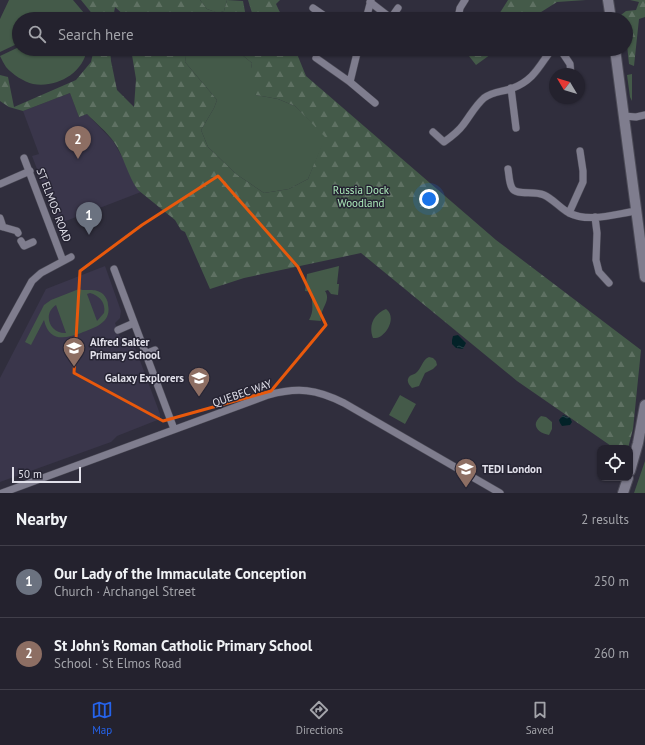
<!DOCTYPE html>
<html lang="en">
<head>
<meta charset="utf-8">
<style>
	body { margin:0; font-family:"PT Sans",sans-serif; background:#2c2a36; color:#f1f3f6 }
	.controls { position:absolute; right:12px; bottom:12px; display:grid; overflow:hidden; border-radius:8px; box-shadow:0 1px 3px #0004 }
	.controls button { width:36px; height:36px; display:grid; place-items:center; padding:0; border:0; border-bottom:1px solid #413f4a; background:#24222e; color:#f1f3f6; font:20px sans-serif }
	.compass { position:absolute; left:549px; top:68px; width:36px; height:36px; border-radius:50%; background:#24222e; box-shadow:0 1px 3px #0004; rotate:308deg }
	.scale { position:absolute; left:12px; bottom:10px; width:69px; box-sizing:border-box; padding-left:4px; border:2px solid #e1e0ea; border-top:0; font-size:11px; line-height:14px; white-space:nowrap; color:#e1e0ea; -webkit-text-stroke:3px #262433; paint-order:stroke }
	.you { position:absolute; left:429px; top:199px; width:14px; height:14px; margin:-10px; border:3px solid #fff; border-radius:50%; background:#1a73e8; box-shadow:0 0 0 6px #1a73e833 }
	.badge { display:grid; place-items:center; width:26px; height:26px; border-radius:50%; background:#2563eb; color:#fff; font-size:13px; font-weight:700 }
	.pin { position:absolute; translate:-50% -33px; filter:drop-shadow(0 1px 2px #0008) }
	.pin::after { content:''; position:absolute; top:21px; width:14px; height:12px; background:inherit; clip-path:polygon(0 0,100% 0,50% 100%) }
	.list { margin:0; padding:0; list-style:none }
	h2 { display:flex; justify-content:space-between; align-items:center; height:52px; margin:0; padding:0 16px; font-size:17px }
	h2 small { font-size:13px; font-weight:400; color:#a3a4aa }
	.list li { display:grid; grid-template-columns:26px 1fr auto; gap:12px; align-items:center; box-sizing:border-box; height:72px; padding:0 16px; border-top:1px solid #413f4a }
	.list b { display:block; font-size:15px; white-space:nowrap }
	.list p { margin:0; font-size:13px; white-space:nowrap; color:#a3a4aa }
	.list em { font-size:13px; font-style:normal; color:#a3a4aa }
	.icon { flex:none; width:22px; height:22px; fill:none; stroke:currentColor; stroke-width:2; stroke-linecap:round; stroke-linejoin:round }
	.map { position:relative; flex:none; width:645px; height:493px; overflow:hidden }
	.search { position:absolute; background:#24222e; box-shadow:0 1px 3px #0004; left:12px; right:12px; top:12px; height:44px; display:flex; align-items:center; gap:10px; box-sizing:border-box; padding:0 14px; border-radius:22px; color:#a3a4aa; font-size:15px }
	.sheet { height:196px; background:#24222e }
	nav { display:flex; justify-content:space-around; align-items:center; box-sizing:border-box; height:56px; border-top:1px solid #413f4a; background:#24222e; font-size:11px; color:#a3a4aa }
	nav a { display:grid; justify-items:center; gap:2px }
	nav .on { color:#2563eb }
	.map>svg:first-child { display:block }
	.built { fill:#3a364b }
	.green { fill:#445a49; fill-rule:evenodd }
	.forest { fill:url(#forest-firs) }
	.water { fill:url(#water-ripples) }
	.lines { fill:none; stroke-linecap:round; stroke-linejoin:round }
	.street-casing { stroke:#4c4b57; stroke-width:8 }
	.secondary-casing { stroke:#4c4b57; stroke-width:12 }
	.street { stroke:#7f7d8e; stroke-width:7 }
	.secondary { stroke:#7f7d8e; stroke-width:10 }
	.marked { fill:none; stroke:#e8590c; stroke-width:3; stroke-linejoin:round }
	.labels { text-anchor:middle; stroke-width:3; stroke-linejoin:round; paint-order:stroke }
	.park-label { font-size:11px; fill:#abe9b9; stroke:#262433 }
	.street-label { font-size:11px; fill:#e1e0ea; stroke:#262433 }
	.poi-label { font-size:11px; font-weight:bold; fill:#e1e0ea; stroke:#262433; text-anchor:start }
</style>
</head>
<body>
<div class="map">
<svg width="645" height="493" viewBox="0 0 645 493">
	<defs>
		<pattern id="forest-firs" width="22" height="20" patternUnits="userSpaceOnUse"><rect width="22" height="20" fill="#445a49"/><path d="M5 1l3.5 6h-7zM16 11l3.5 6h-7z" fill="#5f7163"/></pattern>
		<pattern id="water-ripples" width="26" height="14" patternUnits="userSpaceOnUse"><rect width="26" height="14" fill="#032228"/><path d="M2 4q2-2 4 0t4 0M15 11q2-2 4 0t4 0" fill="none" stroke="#274247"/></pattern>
	</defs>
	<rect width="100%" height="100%" fill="#302e3d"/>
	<path class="built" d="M70,93L79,117L87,114L113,141L125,162L138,190L141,192L58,224L32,156L39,154L23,111Z
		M105,266L121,311L120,318L115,323L120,337H128L133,342L160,414V419L117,436L111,442L0,482V378L46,289Z"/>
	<path class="green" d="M9,0H73L84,13L86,19H19V43L0,52V19Z
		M200,0H227L224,11L218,13L207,9Z
		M19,47V49H87C83,74 56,88 33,84C24,82 12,74 6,67C4,64 2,60 0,56Z
		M183,49H235L252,63L251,69L256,95L278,99L295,106L326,137L308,179L289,189L264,193L236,174L208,147L201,130L214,108L217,100L185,62L186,56Z
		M632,74V101L630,97L627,75Z
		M339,266L337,284H339L338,295L331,294L328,290L325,291C332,301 319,309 321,321L309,320C315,309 311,304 312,292L305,291L307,274Z
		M79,289C87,292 94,287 103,294C106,297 108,301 108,305C112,323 94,328 81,333C64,339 49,342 44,320L31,345L25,342L44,305L51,300ZM90,293C100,296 106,303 104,313L97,321L87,294ZM56,305L66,333C50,334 42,314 56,305Z
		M386,309C398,317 385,340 373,338C368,325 374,314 386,309Z
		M429,357L433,358L436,361L437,365L433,369L425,373L419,386L412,388C409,385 407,382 408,379C409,375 413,375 416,373C422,368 422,360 429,357Z
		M400,395L416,404L405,424L389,415Z
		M541,416L546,417L552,422V429L549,435C538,433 530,425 541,416Z
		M645,461V493H634Z"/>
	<path class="forest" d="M81,0H200L207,9L218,13L224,11L227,0L243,1L246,17L250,16L252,13L248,0H280L276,4L283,19H199L196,16L174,17L173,19H127L126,17L115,7L113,19H94V16Z
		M508,0H586L557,2L530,19H496Z
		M630,0H645V17L639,19L634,66L629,64L626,35V19H622L621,15L626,11L636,10L639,2Z
		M94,49H110L111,61L117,90L134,107L136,79L131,49H183L186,56L185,62L217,100L214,108L201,130L208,147L236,174L264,193L289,189L308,179L325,137L295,106L278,99L256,95L249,80L252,63L235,49H295L306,76L496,240L641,350L633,429L628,448H614L517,381L361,253L244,278L210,289L185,232L181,230L175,220L138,190C128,177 124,156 114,142C107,132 96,123 87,114L79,117L70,93L23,111L9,107L0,101V75L8,77L14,107L76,80L91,62Z
		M479,49H498L476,65L469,56Z"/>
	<path class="water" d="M458,335L466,343L463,349L456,348L452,344V340L453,336Z
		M563,415L570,418L572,422L570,425L562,426L560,423L559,420Z"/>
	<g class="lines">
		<g class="street-casing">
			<path id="street" d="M370,2L392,19
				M313,8L329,19
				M391,18L398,8
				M366,19L371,0
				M464,19L459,13L460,8L465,0
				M358,49L350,82L375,103
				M377,49L380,51
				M560,49L570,64L571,74
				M316,58L350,82
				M511,88L516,128
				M624,116L636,117L645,115
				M433,132L444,142C451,137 458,132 463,125C470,116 475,106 484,98C493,91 503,92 513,88C534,80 539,66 552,49
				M24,158L63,261
				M508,169C509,174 509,183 512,188C516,196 534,190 544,195C553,199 560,208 569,213C589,223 615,214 636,211
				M0,184L30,171
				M569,213L583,182V171L580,151
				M595,217L597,233L596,260L599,272L609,283
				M0,218L3,227L0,226
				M3,227L17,231L18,233
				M21,241L24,246L33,242
				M114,269L174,429
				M118,330L134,323
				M0,339L32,281L41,273L71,257
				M145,354L155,350
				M2,493L268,395C298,387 316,389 344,403L500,493"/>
		</g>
		<g class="secondary-casing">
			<path id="secondary" d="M608,0L611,19
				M615,49L645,277
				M630,471L638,443L645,405
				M623,493L628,478"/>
		</g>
		<use href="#street" class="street"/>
		<use href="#secondary" class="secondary"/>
	</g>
	<path class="marked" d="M218,176L298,267L326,325L271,391L163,421L74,373L80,271L142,225Z"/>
	<defs>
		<g id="school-pin" transform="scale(1.15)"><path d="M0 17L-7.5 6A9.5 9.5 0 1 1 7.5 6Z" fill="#8d6e63" stroke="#262433"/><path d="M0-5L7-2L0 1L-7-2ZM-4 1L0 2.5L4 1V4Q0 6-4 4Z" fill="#fff"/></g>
		<g id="university-pin" transform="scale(1.15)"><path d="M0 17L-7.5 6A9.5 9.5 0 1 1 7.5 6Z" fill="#8d6e63" stroke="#262433"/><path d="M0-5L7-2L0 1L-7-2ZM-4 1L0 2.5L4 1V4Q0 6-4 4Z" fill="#fff"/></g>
	</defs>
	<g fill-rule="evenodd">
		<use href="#school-pin" x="74" y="348"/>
		<use href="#school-pin" x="199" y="378"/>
		<use href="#university-pin" x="466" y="469"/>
	</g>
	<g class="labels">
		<g class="park-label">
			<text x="361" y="194">Russia Dock<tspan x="361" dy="13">Woodland</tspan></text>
		</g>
		<g class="street-label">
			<text transform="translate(54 205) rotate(69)" y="4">ST ELMOS ROAD</text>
			<text transform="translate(242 393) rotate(-19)" y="4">QUEBEC WAY</text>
		</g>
		<g class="poi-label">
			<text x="90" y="346">Alfred Salter<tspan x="90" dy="13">Primary School</tspan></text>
			<text x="184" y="382" text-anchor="end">Galaxy Explorers</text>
			<text x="482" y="473">TEDI London</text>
		</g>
	</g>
</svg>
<div class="controls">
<button><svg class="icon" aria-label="locate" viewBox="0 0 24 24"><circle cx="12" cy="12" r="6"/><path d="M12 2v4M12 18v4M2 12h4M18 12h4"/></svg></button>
</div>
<svg class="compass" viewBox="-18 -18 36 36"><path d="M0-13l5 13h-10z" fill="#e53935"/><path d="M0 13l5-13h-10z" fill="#a3a4aa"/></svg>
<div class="scale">50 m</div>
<div class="you"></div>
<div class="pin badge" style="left:89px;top:235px;background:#6b7280">1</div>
<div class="pin badge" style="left:78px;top:159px;background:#8d6e63">2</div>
<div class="search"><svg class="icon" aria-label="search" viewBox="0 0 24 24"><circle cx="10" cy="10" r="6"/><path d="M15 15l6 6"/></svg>Search here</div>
</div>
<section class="sheet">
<h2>Nearby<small>2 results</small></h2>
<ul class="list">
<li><span class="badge" style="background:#6b7280">1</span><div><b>Our Lady of the Immaculate Conception</b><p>Church · Archangel Street</p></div><em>250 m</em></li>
<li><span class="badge" style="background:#8d6e63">2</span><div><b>St John's Roman Catholic Primary School</b><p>School · St Elmos Road</p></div><em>260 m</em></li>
</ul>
</section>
<nav>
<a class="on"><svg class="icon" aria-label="map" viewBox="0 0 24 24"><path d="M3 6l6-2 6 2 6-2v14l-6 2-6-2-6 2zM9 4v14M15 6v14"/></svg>Map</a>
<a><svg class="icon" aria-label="directions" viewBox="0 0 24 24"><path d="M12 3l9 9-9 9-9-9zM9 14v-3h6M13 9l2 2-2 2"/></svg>Directions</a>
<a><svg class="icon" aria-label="saved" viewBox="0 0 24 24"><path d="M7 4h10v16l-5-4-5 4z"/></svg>Saved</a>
</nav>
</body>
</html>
